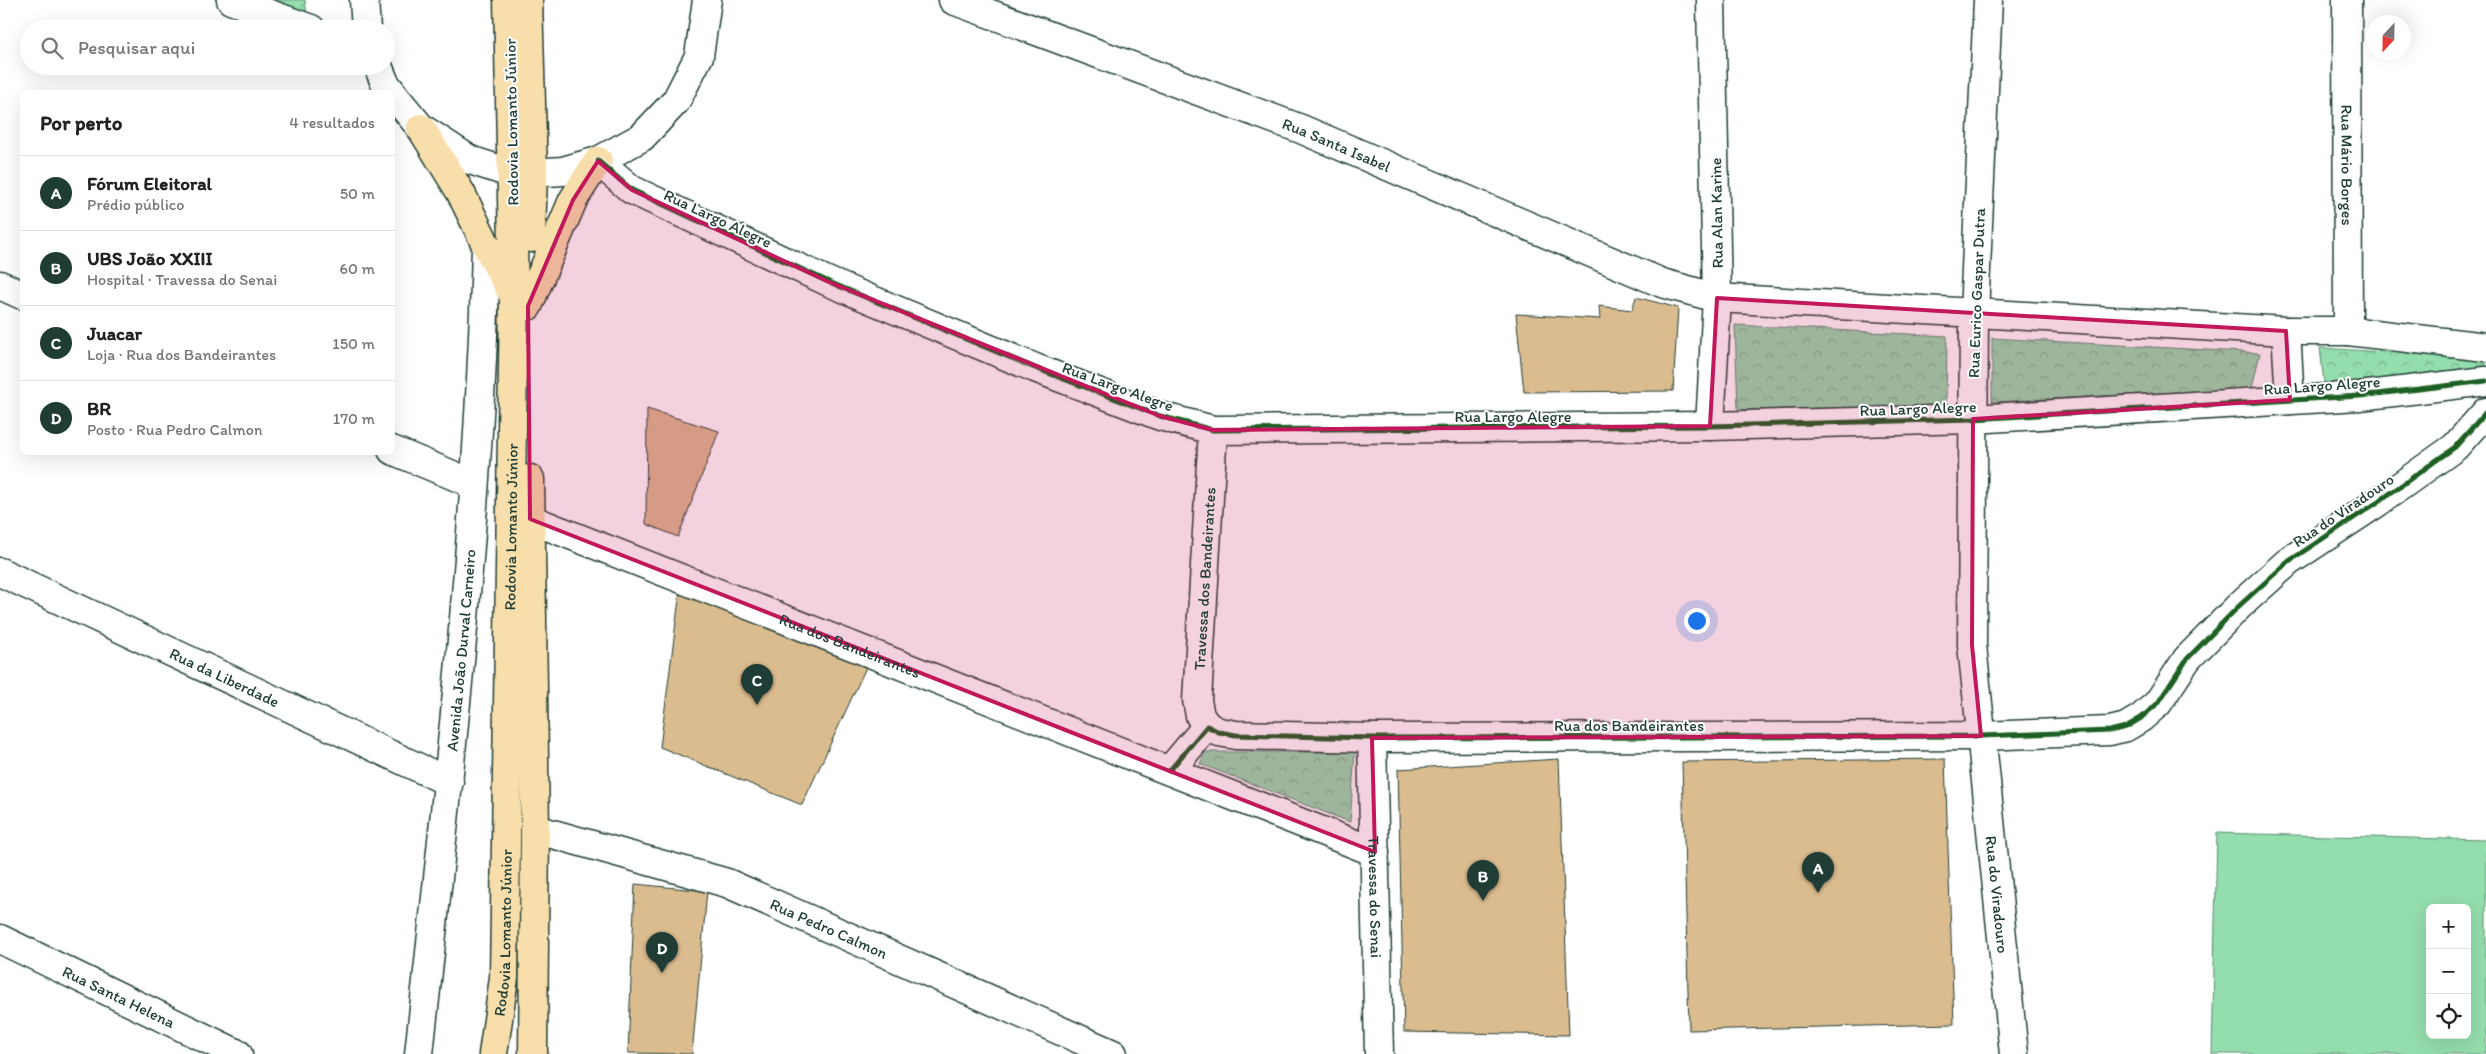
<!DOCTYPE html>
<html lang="pt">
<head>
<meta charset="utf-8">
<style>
	body { margin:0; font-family:Itim,sans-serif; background:#f6f6f6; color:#222 }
	.controls { position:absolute; right:15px; bottom:15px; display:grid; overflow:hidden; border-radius:8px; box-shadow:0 5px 20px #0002 }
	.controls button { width:45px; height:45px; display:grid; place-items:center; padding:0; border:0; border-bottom:1px solid #e0e0e0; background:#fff; color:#222; font:25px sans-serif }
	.compass { position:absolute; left:2366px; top:15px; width:45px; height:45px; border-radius:50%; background:#fff; box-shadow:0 5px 20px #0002; rotate:202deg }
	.you { position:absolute; left:1696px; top:620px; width:18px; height:18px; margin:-12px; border:4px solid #fff; border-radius:50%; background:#1a73e8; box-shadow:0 0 0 8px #1a73e833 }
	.badge { display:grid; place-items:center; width:32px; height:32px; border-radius:50%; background:#1f3d34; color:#fff; font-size:16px; font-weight:700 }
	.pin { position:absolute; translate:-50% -41px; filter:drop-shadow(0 1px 2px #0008) }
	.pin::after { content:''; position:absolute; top:26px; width:18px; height:15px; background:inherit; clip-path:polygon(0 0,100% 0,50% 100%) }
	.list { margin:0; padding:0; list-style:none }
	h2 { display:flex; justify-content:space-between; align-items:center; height:65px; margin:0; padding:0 20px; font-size:21px }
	h2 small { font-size:16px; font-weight:400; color:#767676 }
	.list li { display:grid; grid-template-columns:32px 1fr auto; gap:15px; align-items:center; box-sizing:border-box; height:75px; padding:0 20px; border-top:1px solid #e0e0e0 }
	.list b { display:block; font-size:19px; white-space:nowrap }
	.list p { margin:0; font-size:16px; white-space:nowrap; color:#767676 }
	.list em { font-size:16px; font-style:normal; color:#767676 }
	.icon { flex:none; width:28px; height:28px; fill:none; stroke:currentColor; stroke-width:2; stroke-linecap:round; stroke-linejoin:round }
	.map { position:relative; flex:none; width:2486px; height:1054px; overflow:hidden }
	.search { position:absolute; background:#fff; box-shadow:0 5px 20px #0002; left:20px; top:20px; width:375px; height:55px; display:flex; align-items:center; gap:12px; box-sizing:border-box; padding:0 18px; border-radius:28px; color:#767676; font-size:19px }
	.panel { position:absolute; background:#fff; box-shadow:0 5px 20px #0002; left:20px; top:90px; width:375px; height:365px; border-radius:8px }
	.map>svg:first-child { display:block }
	.grass { fill:#94ddac; stroke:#5a8d70; fill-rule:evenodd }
	.park { fill:url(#park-crowns); stroke:#5a8d70 }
	.building { fill:#dbbc8f; stroke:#1f3d34 }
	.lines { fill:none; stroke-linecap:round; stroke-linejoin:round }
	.street-casing { stroke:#1f3d34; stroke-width:31 }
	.secondary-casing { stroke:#1f3d34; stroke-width:31 }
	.highway-casing { stroke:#1f3d34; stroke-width:31 }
	.street { stroke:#fff; stroke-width:28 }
	.secondary { stroke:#fff; stroke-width:28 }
	.highway { stroke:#f8deab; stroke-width:28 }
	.cycleway-casing { stroke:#fff; stroke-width:8 }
	.cycleway { stroke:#1b5e20; stroke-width:5 }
	.marked { fill:#c2185b; fill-opacity:0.2; stroke:#c2185b; stroke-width:4; stroke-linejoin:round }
	.labels { text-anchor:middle; stroke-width:4; stroke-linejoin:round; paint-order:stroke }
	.street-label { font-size:16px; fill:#1f3d34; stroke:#fff }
</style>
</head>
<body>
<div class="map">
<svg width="2486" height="1054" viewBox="0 0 2486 1054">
	<defs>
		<pattern id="park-crowns" width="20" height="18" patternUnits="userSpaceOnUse" patternTransform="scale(1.25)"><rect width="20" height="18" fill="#94ddac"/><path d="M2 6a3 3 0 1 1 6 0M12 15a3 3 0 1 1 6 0" fill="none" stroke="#78b48d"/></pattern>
	</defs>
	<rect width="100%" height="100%" fill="#fff"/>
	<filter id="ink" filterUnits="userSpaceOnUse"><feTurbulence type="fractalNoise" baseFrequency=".02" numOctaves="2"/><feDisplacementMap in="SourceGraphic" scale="10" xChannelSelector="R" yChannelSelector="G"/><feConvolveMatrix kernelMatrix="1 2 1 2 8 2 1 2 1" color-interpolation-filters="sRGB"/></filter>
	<g filter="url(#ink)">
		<path class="grass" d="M2217,833L2486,840V1054H2212ZM2430,908H2467V1035H2430Z"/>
		<path class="park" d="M269,0H305L307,15Z
			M1735,325L1947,336L1946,405L1738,410Z
			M1992,338L2260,353L2252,388L1992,402Z
			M2320,348L2486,358V372L2324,383Z
			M1205,752H1355L1350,822L1200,764Z"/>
		<path class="building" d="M1636,297L1678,308L1673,391L1524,392L1516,314L1600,319L1599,306L1632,310Z
			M647,409L719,431L678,537L646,524Z
			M680,591L868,663L802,805L660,747Z
			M1559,759L1569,1035L1404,1032L1398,769Z
			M1945,759L1954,1024L1689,1030L1682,762Z
			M635,884L707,891L692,1054L628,1053Z"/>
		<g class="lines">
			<g class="street-casing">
				<g id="street">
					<path d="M364,0L366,29"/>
					<path id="s1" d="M953,0L1301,129L1662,283L1717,298L2286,331H2348L2486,347"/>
					<path id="s2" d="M1988,0L1974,314L1972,645L2014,1054"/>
					<path id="s3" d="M2347,0L2348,331"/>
					<path d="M378,66L385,83L392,92"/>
					<path d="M392,93L421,128L470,160L513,174L563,171L598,161L642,137L676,101L699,56L707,0"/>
					<path d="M598,161L632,190L829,282L1035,368L1160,416L1213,430L1710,426L1973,419L2360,396L2486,381"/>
					<path d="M0,285L22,295"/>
					<path d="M2286,331L2290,400"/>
					<path d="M1710,426L1717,298L1711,0"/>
					<path d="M392,450L474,484"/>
					<path id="s4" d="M530,519L1375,852"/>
					<path id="s5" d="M0,572L449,782"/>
					<path id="s6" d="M1207,726L1200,716L1197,700L1213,430"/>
					<path id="s7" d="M1372,738L1379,1054"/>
					<path d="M1170,770L1207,726L1219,732L1236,735L1372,738L1981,736L2110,731L2126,727L2141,718L2158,703L2187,659L2240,605L2289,561L2378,502L2455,447L2486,412"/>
					<path id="s8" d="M535,829L727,883L1113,1054"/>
					<path id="s9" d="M0,939L238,1054"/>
					<path id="s10" d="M419,1054C448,785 480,515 486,245"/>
				</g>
			</g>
			<g class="secondary-casing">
				<path id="secondary" d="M231,0L311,29"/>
			</g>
			<g class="highway-casing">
				<g id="highway">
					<path d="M528,0L533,172L531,238"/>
					<path d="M421,128L461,193L486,245L512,293"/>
					<path d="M528,306L573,200L598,161"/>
					<path d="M530,479L535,829L533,1054"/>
					<path id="s11" d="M493,1054L504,978L514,295L508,0"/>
				</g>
			</g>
			<use href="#street" class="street"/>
			<use href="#secondary" class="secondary"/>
			<use href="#highway" class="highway"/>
			<g class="cycleway-casing">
				<path id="cycleway" d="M598,161L632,190L829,282L1035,368L1160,416L1213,430L1710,426L1973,419L2360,396L2486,381
					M1170,770L1207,726L1219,732L1236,735L1372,738L1981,736L2110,731L2126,727L2141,718L2158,703L2187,659L2240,605L2289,561L2378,502L2455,447L2486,412"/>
			</g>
			<use href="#cycleway" class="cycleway"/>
		</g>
	</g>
	<path class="marked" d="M598,161L632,190L829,282L1160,416L1213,430L1710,426L1717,298L2286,331L2290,400L1973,419L1972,645L1981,736L1372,738L1375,852L530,519L528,306L573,200Z"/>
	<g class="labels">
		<g class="street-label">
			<text transform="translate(511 122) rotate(-91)" y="6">Rodovia Lomanto Júnior</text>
			<text dy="6" stroke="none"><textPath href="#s1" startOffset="410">Rua Santa Isabel</textPath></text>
			<text dy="6" stroke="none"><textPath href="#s3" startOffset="165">Rua Mário Borges</textPath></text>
			<text transform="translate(1716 213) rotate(-91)" y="6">Rua Alan Karine</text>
			<text transform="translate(718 218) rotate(25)" y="6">Rua Largo Alegre</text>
			<text transform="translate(1976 293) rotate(-88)" y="6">Rua Eurico Gaspar Dutra</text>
			<text transform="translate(2322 385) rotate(-4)" y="6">Rua Largo Alegre</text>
			<text transform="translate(1118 386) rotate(20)" y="6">Rua Largo Alegre</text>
			<text transform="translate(1918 408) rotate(-2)" y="6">Rua Largo Alegre</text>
			<text x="1513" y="422">Rua Largo Alegre</text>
			<text transform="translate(2343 510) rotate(-34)" y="6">Rua do Viradouro</text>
			<text dy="6" stroke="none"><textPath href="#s11" startOffset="528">Rodovia Lomanto Júnior</textPath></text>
			<text dy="6" stroke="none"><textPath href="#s6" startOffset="150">Travessa dos Bandeirantes</textPath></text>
			<text dy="6" stroke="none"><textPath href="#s4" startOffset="344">Rua dos Bandeirantes</textPath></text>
			<text dy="6" stroke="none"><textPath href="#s10" startOffset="406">Avenida João Durval Carneiro</textPath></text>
			<text dy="6" stroke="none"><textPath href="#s5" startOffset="248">Rua da Liberdade</textPath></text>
			<text x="1629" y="731">Rua dos Bandeirantes</text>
			<text dy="6" stroke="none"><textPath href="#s2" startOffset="896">Rua do Viradouro</textPath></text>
			<text dy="6" stroke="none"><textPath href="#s7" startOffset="159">Travessa do Senai</textPath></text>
			<text dy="6" stroke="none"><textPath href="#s8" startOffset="311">Rua Pedro Calmon</textPath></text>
			<text dy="6" stroke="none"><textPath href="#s11" startOffset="122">Rodovia Lomanto Júnior</textPath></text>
			<text dy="6" stroke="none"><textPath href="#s9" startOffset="132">Rua Santa Helena</textPath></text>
		</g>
	</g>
</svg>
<div class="controls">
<button>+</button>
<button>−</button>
<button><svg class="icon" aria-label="locate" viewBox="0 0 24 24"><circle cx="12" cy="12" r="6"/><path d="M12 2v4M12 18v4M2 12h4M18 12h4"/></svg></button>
</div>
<svg class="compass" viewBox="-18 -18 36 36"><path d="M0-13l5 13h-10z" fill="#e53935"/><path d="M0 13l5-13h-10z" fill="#767676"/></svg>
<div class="you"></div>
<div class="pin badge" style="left:1818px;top:893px">A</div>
<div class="pin badge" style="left:1483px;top:901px">B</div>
<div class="pin badge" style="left:757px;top:705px">C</div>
<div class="pin badge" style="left:662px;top:973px">D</div>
<div class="search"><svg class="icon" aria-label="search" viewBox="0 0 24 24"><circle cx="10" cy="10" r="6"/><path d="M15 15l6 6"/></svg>Pesquisar aqui</div>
<section class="panel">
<h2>Por perto<small>4 resultados</small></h2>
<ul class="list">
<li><span class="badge">A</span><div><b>Fórum Eleitoral</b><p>Prédio público</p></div><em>50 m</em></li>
<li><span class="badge">B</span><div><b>UBS João XXIII</b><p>Hospital · Travessa do Senai</p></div><em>60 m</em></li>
<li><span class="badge">C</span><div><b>Juacar</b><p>Loja · Rua dos Bandeirantes</p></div><em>150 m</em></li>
<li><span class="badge">D</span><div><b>BR</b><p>Posto · Rua Pedro Calmon</p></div><em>170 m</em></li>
</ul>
</section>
</div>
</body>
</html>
